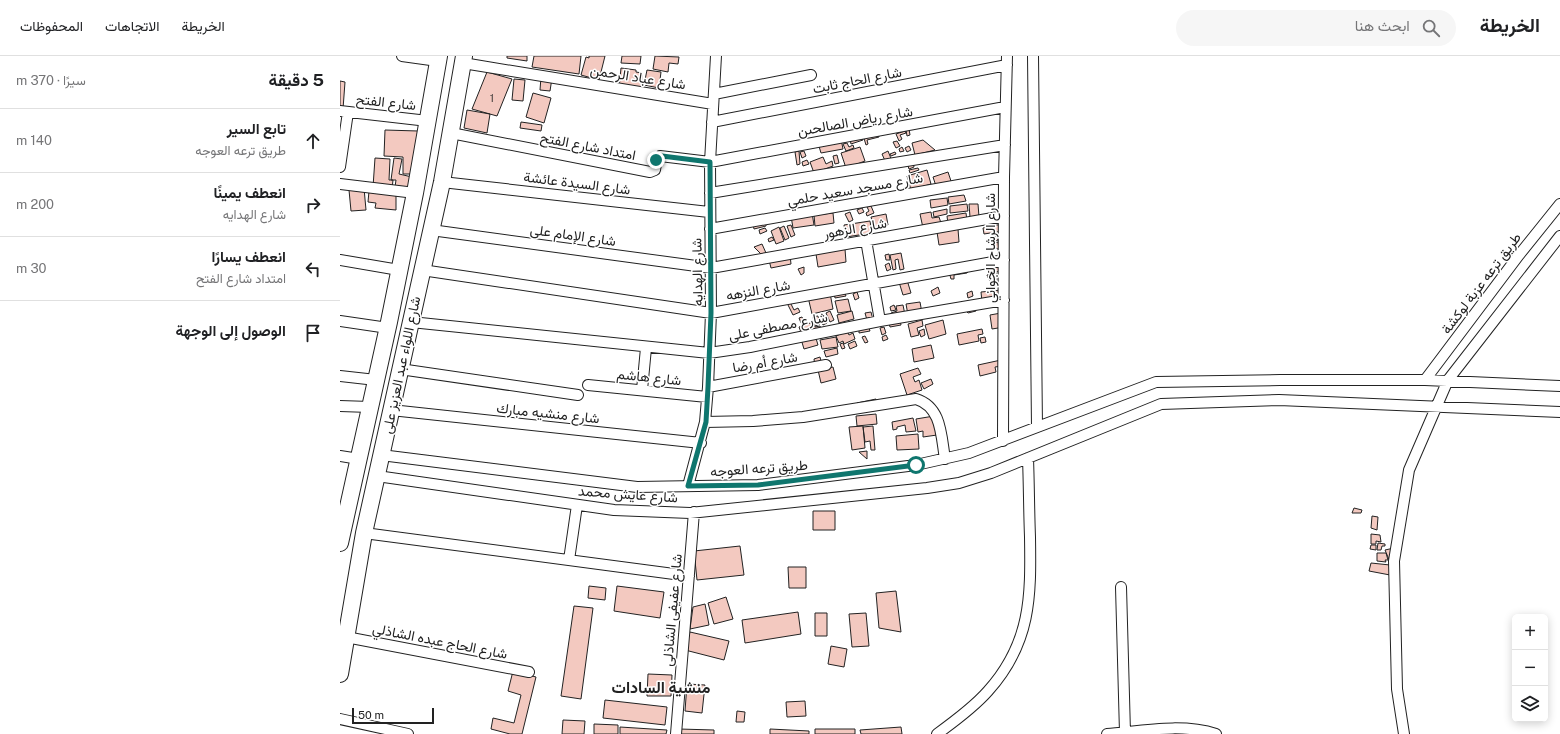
<!DOCTYPE html>
<html lang="ar">
<head>
<meta charset="utf-8">
<style>
	body { margin:0; font-family:"Public Sans",Vazirmatn,sans-serif; background:#f6f6f6; color:#202124; direction:rtl }
	.controls { position:absolute; right:12px; bottom:12px; display:grid; overflow:hidden; border-radius:6px; box-shadow:0 2px 10px #0003 }
	.controls button { width:36px; height:36px; display:grid; place-items:center; padding:0; border:0; border-bottom:1px solid #e0e0e0; background:#fff; color:#202124; font:20px sans-serif }
	.scale { position:absolute; left:12px; bottom:10px; width:82px; box-sizing:border-box; padding-left:4px; border:2px solid #222; border-top:0; font-size:11px; line-height:14px; white-space:nowrap; color:#222; -webkit-text-stroke:3px #fff; paint-order:stroke }
	.stop { position:absolute; width:12px; height:12px; margin:-9px; border:3px solid #0f766e; border-radius:50%; background:#fff }
	.stop.end { background:#0f766e; border-color:#fff; box-shadow:0 1px 4px #0008 }
	.list { margin:0; padding:0; list-style:none }
	h2 { display:flex; justify-content:space-between; align-items:center; height:52px; margin:0; padding:0 16px; font-size:17px }
	h2 small { font-size:13px; font-weight:400; color:#757577 }
	.list li { display:grid; grid-template-columns:26px 1fr auto; gap:12px; align-items:center; box-sizing:border-box; height:64px; padding:0 16px; border-top:1px solid #e0e0e0 }
	.list b { display:block; font-size:15px; white-space:nowrap }
	.list p { margin:0; font-size:13px; white-space:nowrap; color:#757577 }
	.list em { font-size:13px; font-style:normal; color:#757577 }
	.icon { flex:none; width:22px; height:22px; fill:none; stroke:currentColor; stroke-width:2; stroke-linecap:round; stroke-linejoin:round }
	.map { position:relative; flex:none; width:1220px; height:678px; overflow:hidden; direction:ltr }
	header { display:flex; align-items:center; gap:24px; box-sizing:border-box; height:56px; padding:0 20px; background:#fff; border-bottom:1px solid #e0e0e0 }
	header strong { font-size:19px }
	nav { display:flex; gap:22px; margin-inline-start:auto; font-size:14px }
	.search { width:280px; height:36px; background:#f6f6f6; display:flex; align-items:center; gap:10px; box-sizing:border-box; padding:0 14px; border-radius:22px; color:#757577; font-size:15px }
	main { display:flex }
	aside { flex:1; background:#fff }
	.map>svg:first-child { display:block }
	.building { fill:#f3c9c0; stroke:#222 }
	.lines { fill:none; stroke-linecap:round; stroke-linejoin:round }
	.street-casing { stroke:#222; stroke-width:12 }
	.primary-casing { stroke:#222; stroke-width:18 }
	.street { stroke:#fff; stroke-width:10 }
	.primary { stroke:#fff; stroke-width:16 }
	.route { stroke:#0f766e; stroke-width:5 }
	.labels { text-anchor:middle; stroke-width:3; stroke-linejoin:round; paint-order:stroke }
	.number-label { font-size:12px; fill:#564c4a }
	.street-label { font-size:14px; fill:#222; stroke:#fff }
	.quarter-label { font-size:16px; font-weight:bold; fill:#222; stroke:#fff }
</style>
</head>
<body>
<header>
<strong>الخريطة</strong>
<div class="search"><svg class="icon" aria-label="search" viewBox="0 0 24 24"><circle cx="10" cy="10" r="6"/><path d="M15 15l6 6"/></svg>ابحث هنا</div>
<nav><a>الخريطة</a><a>الاتجاهات</a><a>المحفوظات</a></nav>
</header>
<main>
<div class="map">
<svg width="1220" height="678" viewBox="0 0 1220 678">
	<rect width="100%" height="100%" fill="#fff"/>
	<path class="building" d="M167,0H187V5L167,2Z
		M194,0H241L239,18L192,11Z
		M249,0H265L259,24L241,19L246,1L249,2Z
		M282,0H301L300,8L281,7Z
		M315,0L339,1L338,8L329,7L328,16L313,13Z
		M281,12L296,14V16L302,17L301,34L279,32Z
		M307,14L321,16L319,32L304,29Z
		M147,16L172,23L157,60L132,53Z
		M201,21L212,22L210,35L200,34Z
		M174,23L185,24L183,45L172,44Z
		M0,25L5,26L3,53H0Z
		M193,37L211,42L204,67L186,61Z
		M127,54L150,58L147,77L124,72Z
		M181,66L202,69L201,75L180,72Z
		M569,73L570,79L567,80L566,74Z
		M45,74L78,75L76,118H63V101L44,100Z
		M538,75L539,81L527,84L528,88L526,89L523,79Z
		M565,75L566,77L560,79L562,83L559,85L556,78Z
		M521,79L523,84L511,88L510,83Z
		M501,83L503,93L481,97L478,87Z
		M583,84L595,94L575,99L572,87Z
		M557,85L560,90L556,92L553,86Z
		M507,87L509,91L513,89L514,92L506,95L503,88Z
		M569,90L571,94L567,96L565,92Z
		M520,91L525,105L506,112L501,97Z
		M562,91L564,95L560,96L559,93Z
		M459,95L460,108L457,109L455,96Z
		M464,95L466,100L462,102L460,96Z
		M548,95L552,105L546,107L542,98Z
		M555,96L556,98L551,100L550,98Z
		M497,99L499,107L495,108L493,100Z
		M483,101L486,108L492,105L493,110L474,117L470,106Z
		M35,102L50,103L49,124H53L52,133L33,131Z
		M54,102L62,103L59,118L72,121L70,133L55,131L56,124H51Z
		M467,104L469,108L463,110L462,106Z
		M573,105L574,111L569,113L567,107Z
		M578,112L579,114L570,117L569,114Z
		M587,114L591,128L571,134L567,120Z
		M608,116L612,128L597,133L593,121Z
		M24,132L26,154L11,155L9,134Z
		M29,135L56,138V154L35,152L36,147L28,146Z
		M624,139L626,145L609,148L608,141Z
		M607,142L608,149L591,152L590,144Z
		M627,148L628,155L610,157V150Z
		M629,148H638L639,161H630Z
		M531,150L534,157L527,160L526,157L529,155L527,151Z
		M522,152L524,156L519,158L517,154Z
		M607,153V158L594,161L593,156Z
		M510,156L513,164L509,166L505,158Z
		M591,156L592,162L599,161L601,167L583,172L580,158Z
		M472,157L474,169L453,172L451,160Z
		M493,157L494,167L475,170L474,159Z
		M626,157L627,165L608,168L607,160Z
		M546,158L548,169L534,172L531,161Z
		M530,165L532,177L506,181L504,169Z
		M426,166V170L414,173L413,168Z
		M662,168L663,175L644,178L643,172Z
		M451,169L455,179L451,181L447,170Z
		M444,170L449,182L445,184L440,172Z
		M439,171L444,185L436,188L431,175Z
		M425,172L427,175L420,178L419,174Z
		M618,173L619,186L599,189L597,176Z
		M657,180L658,184L651,187L649,183Z
		M432,181L434,184L429,186L428,183Z
		M658,186L659,194L651,188Z
		M422,188L426,197L422,199L414,191Z
		M505,193L506,206L478,211L476,198Z
		M561,197L564,213L560,214L558,203L555,204L556,213L553,214L550,199Z
		M549,198L550,204H546L545,199Z
		M450,199L451,208L431,212L429,204Z
		M663,206L662,215L649,217L647,209Z
		M549,207L551,213L547,215L545,209Z
		M464,211V217L461,219L458,213Z
		M632,212L627,217L614,219V223H611L609,216Z
		M660,217L661,219L648,222L647,219Z
		M660,220V222L650,225L649,223Z
		M567,224L571,237L563,239L559,226Z
		M598,231L600,237L593,240L591,235Z
		M662,234L664,243L642,246L641,236Z
		M504,235L506,240L495,242L494,237Z
		M632,235L633,240L628,242L627,237Z
		M517,236L519,242L515,244L513,238Z
		M490,237L493,253L472,258L468,241Z
		M508,243L511,255L498,257L495,245Z
		M449,244L454,254L458,252L460,256L453,259L446,245Z
		M580,246L582,257L568,259L566,248Z
		M554,249L556,254L551,255L550,251Z
		M563,249L565,259L552,262L551,257L557,255L556,250Z
		M635,249L636,255L628,257L623,252Z
		M490,255L494,264L490,266L486,257Z
		M512,255L514,263L499,267L497,259Z
		M531,256L533,264H527L525,257Z
		M661,257L664,271L652,273L650,259Z
		M478,260L480,268L475,270L473,261Z
		M462,261L464,266L461,267L459,262Z
		M485,262L487,267L483,269L481,263Z
		M560,264L561,269L550,271L549,267Z
		M582,264L583,270L577,272L579,279L571,281L568,268Z
		M603,264L606,278L589,283L585,269Z
		M473,266L475,271L480,270L482,275L462,279L459,271Z
		M544,271L546,277L542,279L540,272Z
		M529,272L530,275L519,277V274Z
		M584,273L585,279L581,281L579,275Z
		M642,273L643,278L638,279L639,285L619,289L617,278Z
		M507,275L509,279L513,277L515,283L504,288L503,285L499,287L496,280Z
		M475,279L478,289L464,293L461,283Z
		M546,279L548,283L543,285L542,281Z
		M525,280L528,286L525,287L522,281Z
		M496,281L498,291L482,293L480,284Z
		M645,281L646,286L641,287L640,282Z
		M515,285L517,290L510,293L508,288Z
		M503,287L505,292L502,293L500,288Z
		M591,289L594,302L574,306L572,293Z
		M497,292L498,298L486,301L484,295Z
		M480,301L482,309L475,311L474,303Z
		M661,304L662,310L655,311L656,316L640,320L638,309Z
		M493,311L496,323L481,327L478,314Z
		M578,312L581,318L573,321L575,326L579,324L582,334L567,339L560,318Z
		M591,323L593,328L584,333L581,327Z
		M536,343L537,348L518,351L517,347Z
		M536,358L537,368L517,370L516,360Z
		M594,360L597,379L583,381V375L578,376L576,363Z
		M573,362L576,375L566,376L565,369L557,371V373L553,374L552,366Z
		M523,370L525,392L512,394L509,371Z
		M533,370L535,394H531L530,385L525,386L523,371Z
		M578,378L579,393L557,394L556,380Z
		M527,395V403L519,396Z
		M1014,452L1022,454L1021,457H1012Z
		M473,455H495V474H473Z
		M1032,460L1038,461L1037,474L1031,472Z
		M1031,478L1040,479L1041,486L1036,485V488H1031Z
		M1038,487L1045,488V490H1042L1041,494H1037Z
		M1031,489H1036V494L1030,493Z
		M400,490L404,519L357,524L354,495Z
		M1054,492L1053,513L1045,494Z
		M1037,497H1046L1048,504H1045L1046,506L1037,505Z
		M1031,507L1050,509V519L1029,515Z
		M448,511H466V532H449Z
		M249,530L266,532L265,544L248,542Z
		M277,530L324,536L320,562L274,555Z
		M556,535L561,576L539,572L536,537Z
		M386,541L393,563L374,568L368,547Z
		M365,548L369,569L350,573L353,551Z
		M234,550L253,552L241,643L221,640Z
		M458,556L461,578L405,587L402,564Z
		M475,557H487V580H475Z
		M526,557L529,590L512,591L509,558Z
		M350,576L389,585L384,604L345,594Z
		M491,590L507,593L504,611L488,608Z
		M173,615L196,621L182,678H170L151,673L153,662L174,667L181,639L168,635Z
		M308,618L332,619L331,640H307Z
		M347,628L365,629L362,657L345,655Z
		M265,644L327,651L325,669L263,662Z
		M465,645L466,660L447,661L446,646Z
		M397,655L405,656L404,666H396Z
		M223,664L245,665L244,678H222Z
		M254,668L278,669V678H254Z
		M280,671L327,674L326,678H280Z
		M561,671L562,678H521L520,674Z
		M339,673L374,674V678H339Z
		M430,673L469,675V678H430Z
		M475,673H515V678H475Z"/>
	<g class="lines">
		<g class="street-casing">
			<path id="street" d="M62,0L98,5
				M693,0L697,371
				M123,7L373,48
				M374,38L471,19
				M0,55L88,65
				M372,66L667,9
				M111,77L310,116L315,114L317,102L320,100L370,106L665,51
				M0,111L8,56
				M102,126L369,156
				M0,128L75,137
				M370,137L665,89
				M370,173L664,121
				M91,174L371,212L664,160
				M526,184L540,265
				M0,204L59,214
				M82,214L371,257L664,204
				M0,265L48,272
				M71,266L369,297L410,291L540,265L664,244
				M60,313L238,339
				M0,320L36,324
				M1085,324L1179,199L1220,148
				M248,329L367,341
				M368,331L486,309
				M302,334L306,292
				M0,350L30,351
				M51,354L361,387
				M365,366L413,365L463,361L576,343C602,351 601,380 605,403
				M663,385L664,121L667,0
				M41,399L297,431L418,429L576,409L629,397L816,326L940,324H1085L1220,330
				M0,400L19,403
				M37,420L274,454L350,457L587,432L619,427L651,417L821,348L939,344L1220,356
				M348,430L365,366L368,331L371,257L370,106L376,0
				M24,477L349,520
				M229,504L237,449
				M781,531L785,677
				M6,581L189,616
				M0,663L68,678
				M336,678L354,456
				M597,678C615,665 634,651 648,635C691,587 691,541 690,481C689,455 689,429 688,402
				M767,678C802,675 842,667 876,678
				M1064,678L1057,633L1054,505L1069,414L1108,324L1220,180"/>
		</g>
		<g class="primary-casing">
			<path id="primary" d="M0,487L49,266L75,137L99,0
				M0,618L24,477L102,126L124,0"/>
		</g>
		<use href="#street" class="street"/>
		<use href="#primary" class="primary"/>
	</g>
	<g class="lines">
		<path class="route" d="M316,104L318,100H322L370,106L371,257L368,331L366,366L348,430L418,429L576,409"/>
	</g>
	<g class="labels">
		<g class="number-label">
			<text x="152" y="46">1</text>
		</g>
		<g class="street-label">
			<text transform="translate(298 21) rotate(9)" y="5">شارع عباد الرحمن</text>
			<text transform="translate(517 24) rotate(-11)" y="5">شارع الحاج ثابت</text>
			<text transform="translate(46 46) rotate(6)" y="5">شارع الفتح</text>
			<text transform="translate(515 65) rotate(-10)" y="5">شارع رياض الصالحىن</text>
			<text transform="translate(248 90) rotate(11)" y="5">امتداد شارع الفتح</text>
			<text transform="translate(237 127) rotate(7)" y="5">شارع السيدة عائشة</text>
			<text transform="translate(515 133) rotate(-10)" y="5">شارع مسجد سعيد حلمي</text>
			<text transform="translate(515 172) rotate(-10)" y="5">شارع الزهور</text>
			<text transform="translate(233 179) rotate(8)" y="5">شارع الإمام على</text>
			<text transform="translate(650 192) rotate(-90)" y="5">شارع الرشاح الجواني</text>
			<text transform="translate(357 216) rotate(-91)" y="5">شارع الهدايه</text>
			<text transform="translate(1141 227) rotate(-53)" y="5">طريق ترعه عزبة لوكشة</text>
			<text transform="translate(418 234) rotate(-10)" y="5">شارع النزهه</text>
			<text transform="translate(438 270) rotate(-11)" y="5">شارع مصطفى على</text>
			<text transform="translate(425 306) rotate(-10)" y="5">شارع أم رضا</text>
			<text transform="translate(61 309) rotate(-78)" y="5">شارع اللواء عبد العزيز على</text>
			<text transform="translate(309 321) rotate(6)" y="5">شارع هاشم</text>
			<text transform="translate(208 357) rotate(6)" y="5">شارع منشيه مبارك</text>
			<text transform="translate(419 412) rotate(-4)" y="5">طريق ترعه العوجه</text>
			<text transform="translate(288 438) rotate(4)" y="5">شارع عايش محمد</text>
			<text transform="translate(332 554) rotate(-85)" y="5">شارع عفيفى الشاذلى</text>
			<text transform="translate(100 585) rotate(11)" y="5">شارع الحاج عبده الشاذلي</text>
		</g>
		<g class="quarter-label">
			<text x="321" y="637">منشية السادات</text>
		</g>
	</g>
</svg>
<div class="controls">
<button>+</button>
<button>−</button>
<button><svg class="icon" aria-label="layers" viewBox="0 0 24 24"><path d="M12 4l9 5-9 5-9-5zM3 14l9 5 9-5"/></svg></button>
</div>
<div class="scale">50 m</div>
<div class="stop" style="left:576px;top:409px"></div>
<div class="stop end" style="left:316px;top:104px"></div>
</div>
<aside>
<h2>5 دقيقة<small>سيرًا · 370 m</small></h2>
<ul class="list">
<li><svg class="icon" aria-label="ahead" viewBox="0 0 24 24"><path d="M12 20V5M6 11l6-6 6 6"/></svg><div><b>تابع السير</b><p>طريق ترعه العوجه</p></div><em>140 m</em></li>
<li><svg class="icon" aria-label="right" viewBox="0 0 24 24"><path d="M7 20v-9h11M14 6l5 5-5 5"/></svg><div><b>انعطف يمينًا</b><p>شارع الهدايه</p></div><em>200 m</em></li>
<li><svg class="icon" aria-label="left" viewBox="0 0 24 24"><path d="M17 20v-9H6M10 6l-5 5 5 5"/></svg><div><b>انعطف يسارًا</b><p>امتداد شارع الفتح</p></div><em>30 m</em></li>
<li><svg class="icon" aria-label="arrive" viewBox="0 0 24 24"><path d="M6 21V4h12l-3 4 3 4H6"/></svg><div><b>الوصول إلى الوجهة</b></div></li>
</ul>
</aside>
</main>
</body>
</html>
